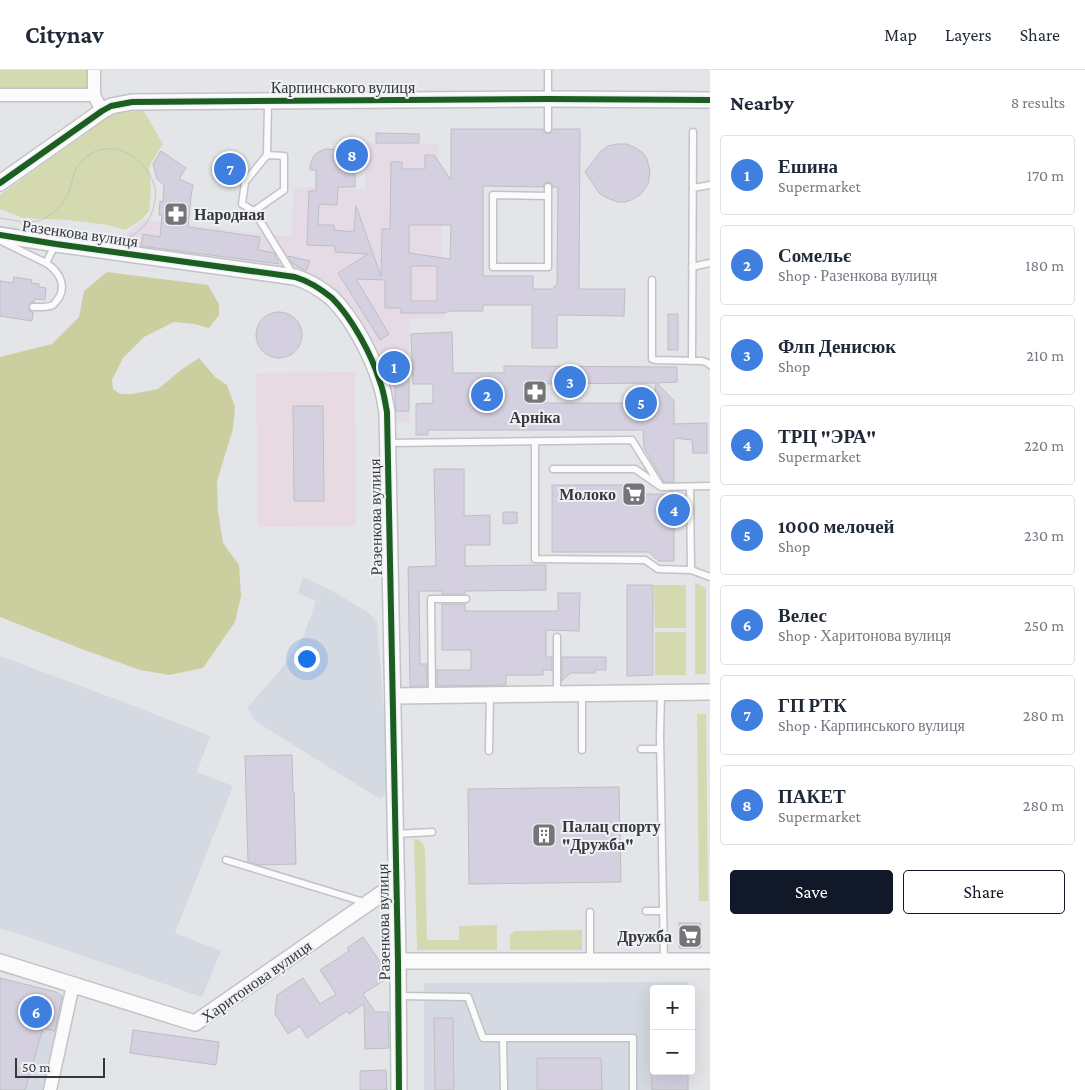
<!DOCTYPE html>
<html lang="en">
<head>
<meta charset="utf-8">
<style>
	body { margin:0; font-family:"Crimson Pro",serif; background:#f6f6f7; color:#1f2937 }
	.controls { position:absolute; right:15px; bottom:15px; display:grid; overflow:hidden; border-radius:5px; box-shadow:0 5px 20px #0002 }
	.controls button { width:45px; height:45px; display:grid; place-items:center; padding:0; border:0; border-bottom:1px solid #e0e1e3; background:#fff; color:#1f2937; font:25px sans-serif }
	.scale { position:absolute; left:15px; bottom:12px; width:90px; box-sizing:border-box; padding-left:5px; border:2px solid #37383a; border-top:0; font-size:14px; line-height:18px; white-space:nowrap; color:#37383a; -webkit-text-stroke:4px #eff1f7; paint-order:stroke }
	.you { position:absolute; left:306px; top:588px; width:18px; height:18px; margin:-12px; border:4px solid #fff; border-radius:50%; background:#1a73e8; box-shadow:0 0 0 8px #1a73e833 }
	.badge { display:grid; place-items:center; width:32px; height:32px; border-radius:50%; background:#111827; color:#fff; font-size:16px; font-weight:700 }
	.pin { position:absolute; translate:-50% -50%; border:2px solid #fff; box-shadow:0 1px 5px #0006 }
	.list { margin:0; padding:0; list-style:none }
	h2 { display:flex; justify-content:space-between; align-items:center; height:65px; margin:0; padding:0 20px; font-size:21px }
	h2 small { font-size:16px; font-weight:400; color:#747a83 }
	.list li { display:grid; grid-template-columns:32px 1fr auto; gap:15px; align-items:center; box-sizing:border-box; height:80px; margin:0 10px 10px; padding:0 10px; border:1px solid #e0e1e3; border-radius:5px }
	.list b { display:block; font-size:19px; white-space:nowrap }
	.list p { margin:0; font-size:16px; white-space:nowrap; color:#747a83 }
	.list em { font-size:16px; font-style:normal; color:#747a83 }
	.actions { display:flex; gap:10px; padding:15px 20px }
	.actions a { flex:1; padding:11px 0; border:1px solid #111827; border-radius:5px; text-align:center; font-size:18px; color:#111827 }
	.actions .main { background:#111827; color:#fff }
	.map { position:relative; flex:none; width:710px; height:1020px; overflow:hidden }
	header { display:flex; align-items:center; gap:30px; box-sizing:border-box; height:70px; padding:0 25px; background:#fff; border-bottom:1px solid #e0e1e3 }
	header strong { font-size:24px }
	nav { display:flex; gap:28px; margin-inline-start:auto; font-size:18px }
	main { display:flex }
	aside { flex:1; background:#fff }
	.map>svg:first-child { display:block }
	.commercial { fill:#e5dbe6 }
	.built { fill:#d5d9e1 }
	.medical { fill:#e7dbe1 }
	.green { fill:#d4d9af }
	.forest { fill:#cbcfa0 }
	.building { fill:#d5d0e0; stroke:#bdbec0; fill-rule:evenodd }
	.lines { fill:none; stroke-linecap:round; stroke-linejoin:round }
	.service-casing { stroke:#c1c3c5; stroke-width:9 }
	.minor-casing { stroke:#c1c3c5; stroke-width:15 }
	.tertiary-casing { stroke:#c1c3c5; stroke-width:18 }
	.service { stroke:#fbfbfc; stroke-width:6 }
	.minor { stroke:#fbfbfc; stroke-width:12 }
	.tertiary { stroke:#fbfbfc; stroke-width:15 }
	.tram { stroke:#c3c3c3; stroke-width:1 }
	.cycleway-casing { stroke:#eff1f7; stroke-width:9 }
	.cycleway { stroke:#1b5e20; stroke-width:6 }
	.labels { text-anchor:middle; stroke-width:4; stroke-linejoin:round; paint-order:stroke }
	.street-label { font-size:16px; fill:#37383a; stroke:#eff1f7 }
	.poi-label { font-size:16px; font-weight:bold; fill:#37383a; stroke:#eff1f7; text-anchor:start }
</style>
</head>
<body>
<header>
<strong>Citynav</strong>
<nav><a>Map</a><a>Layers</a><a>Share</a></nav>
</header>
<main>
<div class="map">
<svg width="710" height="1020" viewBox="0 0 710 1020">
	<rect width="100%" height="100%" fill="#e3e5e8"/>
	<path class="commercial" d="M367,73L438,74L444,248L409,249L410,352H381V341L372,302L355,266L322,223L299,206L123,179L128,162L145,150L284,166H292L293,117L365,119Z"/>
	<path class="built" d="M303,507L331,520L369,543L377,552L389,711L384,725L380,729L255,651L247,638L286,593L304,565L316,531L298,523Z
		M0,586L121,631L210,666L197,702L233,716L175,863L221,881L202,927L14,862L0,859Z
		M688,912V919H654V1001L688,1020H424V913Z
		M0,947L55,961L43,1020H0Z"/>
	<path class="medical" d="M355,302L356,456L258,457L256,303Z"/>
	<path class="green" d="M0,0H91L89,19L0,20Z
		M143,40L163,74L149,96L151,121L149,141L141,150L125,160L108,155L67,150L23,148L0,139V125L90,60C102,44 123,42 143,40Z
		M695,513L706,518V604H695Z
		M654,515H686V558H655Z
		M655,562H686V605H655Z
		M697,644H706L708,831H699Z
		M414,769L421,771L425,778L427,870H459V856L497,855V880H417Z
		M582,860V880H510V865L514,861Z"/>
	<path class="forest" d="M107,202L208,215L219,234V245L209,258L195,254L174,252L144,267L123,288L112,310L113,319L120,324H132L158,319L181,300L199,288L215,307L227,315L235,337L233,359L217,411L218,441L223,473L239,495L241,526L235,552L203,598L169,605L140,600L79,578L0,547V287L52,274L79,247L84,221Z"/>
	<path class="building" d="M451,59H543L544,62L548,64L551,63L553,59H580L579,219H625L624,246L557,245V278H532V235H483V241H450L444,243H401V238H385V210L356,209L389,264L380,270L338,203L368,184L335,182V176L307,175L309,121H316V100H310L311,92L315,84L325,79L345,80L354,88L355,91V117H338L337,135L319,134L318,155H334V160L354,162L356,136L381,206L382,159H390L391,92H402V99H425V85H434L451,110ZM548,112L551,113L553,117H558L557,214L552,219H533V206H483V116L543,117L544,114ZM409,155H451L450,189L409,183ZM411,196H437V231H411Z
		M376,63L419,64V73H376Z
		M617,74H626L634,77L642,82L647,89L650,101L648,114L641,124L631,130L625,132H618L607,128L599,123L585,102L601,81L608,76Z
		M161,81L186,98L179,109L193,115L191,127L188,157L260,167L258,180L274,183L279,194L141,176L143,164L160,167L162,145H159L160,131L163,132L164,115L157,109L153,94Z
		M232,88H237L241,93L240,101L231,108H223L219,103L221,96Z
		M288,186L310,191L306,201L293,194Z
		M14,207L32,210L31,213L39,214V217L46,218L45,230L35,229L34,232H31L29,235V240L33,242L32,251L0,246V211L13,213Z
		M256 265a23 23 0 1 1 46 0a23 23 0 1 1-46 0Z
		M668,244H678V280H668Z
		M452,262L453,303H504V296L677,297V312L657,313L674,331V354L707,353V383H693L692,370L674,368V412H664L644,378L643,360H428V365H416V334L433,333V314H413L411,264ZM656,313L654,333H526L538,319V314Z
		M398,286L409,310V341H396L395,331V313L391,314L384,294L388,292L387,291Z
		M293,336H323L324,431H294Z
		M434,399H464V446L490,445V475H465V496L546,495V520L465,521V524H442V521H419L420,594H427V616H410L408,497L436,496Z
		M552,415H625V424H672L670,422H674V491H658L649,482H552Z
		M503,442H517V453L503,454Z
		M627,515H653V605L627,606Z
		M558,523H580L579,561L546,560V587H552V600H543V605H506V615L437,616V600H471V580H442V534H465V541H558Z
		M562,587H606V600H595V603H570L562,611Z
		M292,685L293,722H294L296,794L259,795L248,792L245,686Z
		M619,717L621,812L469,814L468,719Z
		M679,853H701V878H679Z
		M363,867L389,905V907L363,924L375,942H388L389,978L365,979L364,934L349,944L347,941L307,968L300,956L288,964L275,944L277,925L303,908L320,934L336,924L320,900L349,881L347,878Z
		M0,908L56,922L62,926L55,961L43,958L25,1020H0Z
		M434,948H453L454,1020H435Z
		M133,960L219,972L216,995L130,983Z
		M537,988H601L602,1020H537Z
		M386,1000L387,1020H360V1001Z
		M652,1001H688V1020H652Z"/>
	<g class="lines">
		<g class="service-casing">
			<path id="service" d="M548,59V0
				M267,85L284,86V120L254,141L242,134L245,112L267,85L268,32
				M693,118L710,115
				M548,126L493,125V197H548V117
				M254,141L294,206
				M1,171L46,193L55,175
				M692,197L710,193
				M652,210V289L655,290L702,291L708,293L710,295
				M33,237C40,237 47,238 53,235C56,232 58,229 60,226C66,212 57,200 46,193
				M692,291L693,62
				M535,371V489L645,490L658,499L691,500
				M388,373L632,370L661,417
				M553,399H635L661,417L710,416
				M690,417L691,500L710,507
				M557,567V623
				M661,622L660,666L664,890
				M432,624L431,529H466
				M582,625V680
				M641,679H660
				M489,681L490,625
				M396,764L432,762
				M226,790L367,833
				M646,841H663
				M590,842V890
				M398,926L468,927L483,968H503
				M504,1020L503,968H633V1020"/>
		</g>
		<g class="minor-casing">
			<path id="minor" d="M94,0V25L102,41
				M0,25H94
				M50,1020L73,915"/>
		</g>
		<g class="tertiary-casing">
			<path id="tertiary" d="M0,113L102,41L111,36L132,32L548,29L710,30
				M0,165L56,174L295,207C308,211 321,219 332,228C352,248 372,285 380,312C384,322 385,332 387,342L398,891L399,1020
				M393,626L710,622
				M398,891H710
				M0,892L195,953L397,813"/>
		</g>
		<use href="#service" class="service"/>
		<use href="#minor" class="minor"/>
		<use href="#tertiary" class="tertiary"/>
		<path class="tram" d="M0,148C14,150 31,156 45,148C53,143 62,136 66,128C72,118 72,105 78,96C90,77 114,74 131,85C143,93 152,105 155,118C158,142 143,165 120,170C104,173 87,169 71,167C47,164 24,161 0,157"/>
		<g class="cycleway-casing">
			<path id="cycleway" d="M0,113L102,41L111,36L132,32L548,29L710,30
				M0,165L56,174L295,207C308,211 321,219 332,228C352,248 372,285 380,312C384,322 385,332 387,342L398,891L399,1020"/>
		</g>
		<use href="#cycleway" class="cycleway"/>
	</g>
	<defs>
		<g id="pharmacy-square" transform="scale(1.25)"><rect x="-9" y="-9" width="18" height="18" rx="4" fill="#737577" stroke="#eff1f7"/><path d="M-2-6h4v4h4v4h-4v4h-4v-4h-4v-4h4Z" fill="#fff"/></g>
		<g id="supermarket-square" transform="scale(1.25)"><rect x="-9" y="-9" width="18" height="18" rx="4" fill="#737577" stroke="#eff1f7"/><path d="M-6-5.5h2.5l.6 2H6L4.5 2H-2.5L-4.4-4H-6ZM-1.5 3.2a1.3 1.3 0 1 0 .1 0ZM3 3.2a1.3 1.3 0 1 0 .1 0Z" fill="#fff"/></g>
		<g id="building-square" transform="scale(1.25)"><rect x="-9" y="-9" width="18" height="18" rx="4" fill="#737577" stroke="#eff1f7"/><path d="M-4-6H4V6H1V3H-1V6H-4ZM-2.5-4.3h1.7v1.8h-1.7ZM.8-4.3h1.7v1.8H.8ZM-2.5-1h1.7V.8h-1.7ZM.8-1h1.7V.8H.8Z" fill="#fff"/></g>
	</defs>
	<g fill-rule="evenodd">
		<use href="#pharmacy-square" x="176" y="144"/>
		<use href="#pharmacy-square" x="535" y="322"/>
		<use href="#supermarket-square" x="634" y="424"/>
		<use href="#building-square" x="544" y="765"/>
		<use href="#supermarket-square" x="690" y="866"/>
	</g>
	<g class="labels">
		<g class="street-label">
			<text x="343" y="23">Карпинського вулиця</text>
			<text transform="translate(80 163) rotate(8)" y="6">Разенкова вулиця</text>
			<text transform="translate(375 447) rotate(-91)" y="6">Разенкова вулиця</text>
			<text transform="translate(383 852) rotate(-91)" y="6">Разенкова вулиця</text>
			<text transform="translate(256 911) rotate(-35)" y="6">Харитонова вулиця</text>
		</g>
		<g class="poi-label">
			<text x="194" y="150">Народная</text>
			<text x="535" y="353" text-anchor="middle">Арніка</text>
			<text x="616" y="430" text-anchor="end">Молоко</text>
			<text x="562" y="762">Палац спорту<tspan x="562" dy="18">"Дружба"</tspan></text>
			<text x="672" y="872" text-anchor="end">Дружба</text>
		</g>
	</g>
</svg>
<div class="controls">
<button>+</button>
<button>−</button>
</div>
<div class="scale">50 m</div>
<div class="you"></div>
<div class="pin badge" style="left:394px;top:297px;background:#3f7fe0">1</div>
<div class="pin badge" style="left:487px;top:325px;background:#3f7fe0">2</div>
<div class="pin badge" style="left:570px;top:312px;background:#3f7fe0">3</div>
<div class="pin badge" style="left:674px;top:440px;background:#3f7fe0">4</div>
<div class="pin badge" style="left:641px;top:333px;background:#3f7fe0">5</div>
<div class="pin badge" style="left:36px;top:942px;background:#3f7fe0">6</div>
<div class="pin badge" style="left:230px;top:99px;background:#3f7fe0">7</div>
<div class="pin badge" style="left:352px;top:85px;background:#3f7fe0">8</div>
</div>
<aside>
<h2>Nearby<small>8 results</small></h2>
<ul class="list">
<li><span class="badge" style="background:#3f7fe0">1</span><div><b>Ешина</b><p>Supermarket</p></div><em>170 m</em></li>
<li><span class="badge" style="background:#3f7fe0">2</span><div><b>Сомельє</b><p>Shop · Разенкова вулиця</p></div><em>180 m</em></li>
<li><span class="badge" style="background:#3f7fe0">3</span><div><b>Флп Денисюк</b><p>Shop</p></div><em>210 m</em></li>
<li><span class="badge" style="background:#3f7fe0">4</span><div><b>ТРЦ &quot;ЭРА&quot;</b><p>Supermarket</p></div><em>220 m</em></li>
<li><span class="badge" style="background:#3f7fe0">5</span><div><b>1000 мелочей</b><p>Shop</p></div><em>230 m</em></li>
<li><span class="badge" style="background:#3f7fe0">6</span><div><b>Велес</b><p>Shop · Харитонова вулиця</p></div><em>250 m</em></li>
<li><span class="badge" style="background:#3f7fe0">7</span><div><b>ГП РТК</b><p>Shop · Карпинського вулиця</p></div><em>280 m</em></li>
<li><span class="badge" style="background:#3f7fe0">8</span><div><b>ПАКЕТ</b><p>Supermarket</p></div><em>280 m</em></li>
</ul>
<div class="actions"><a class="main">Save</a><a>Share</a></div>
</aside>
</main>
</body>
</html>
